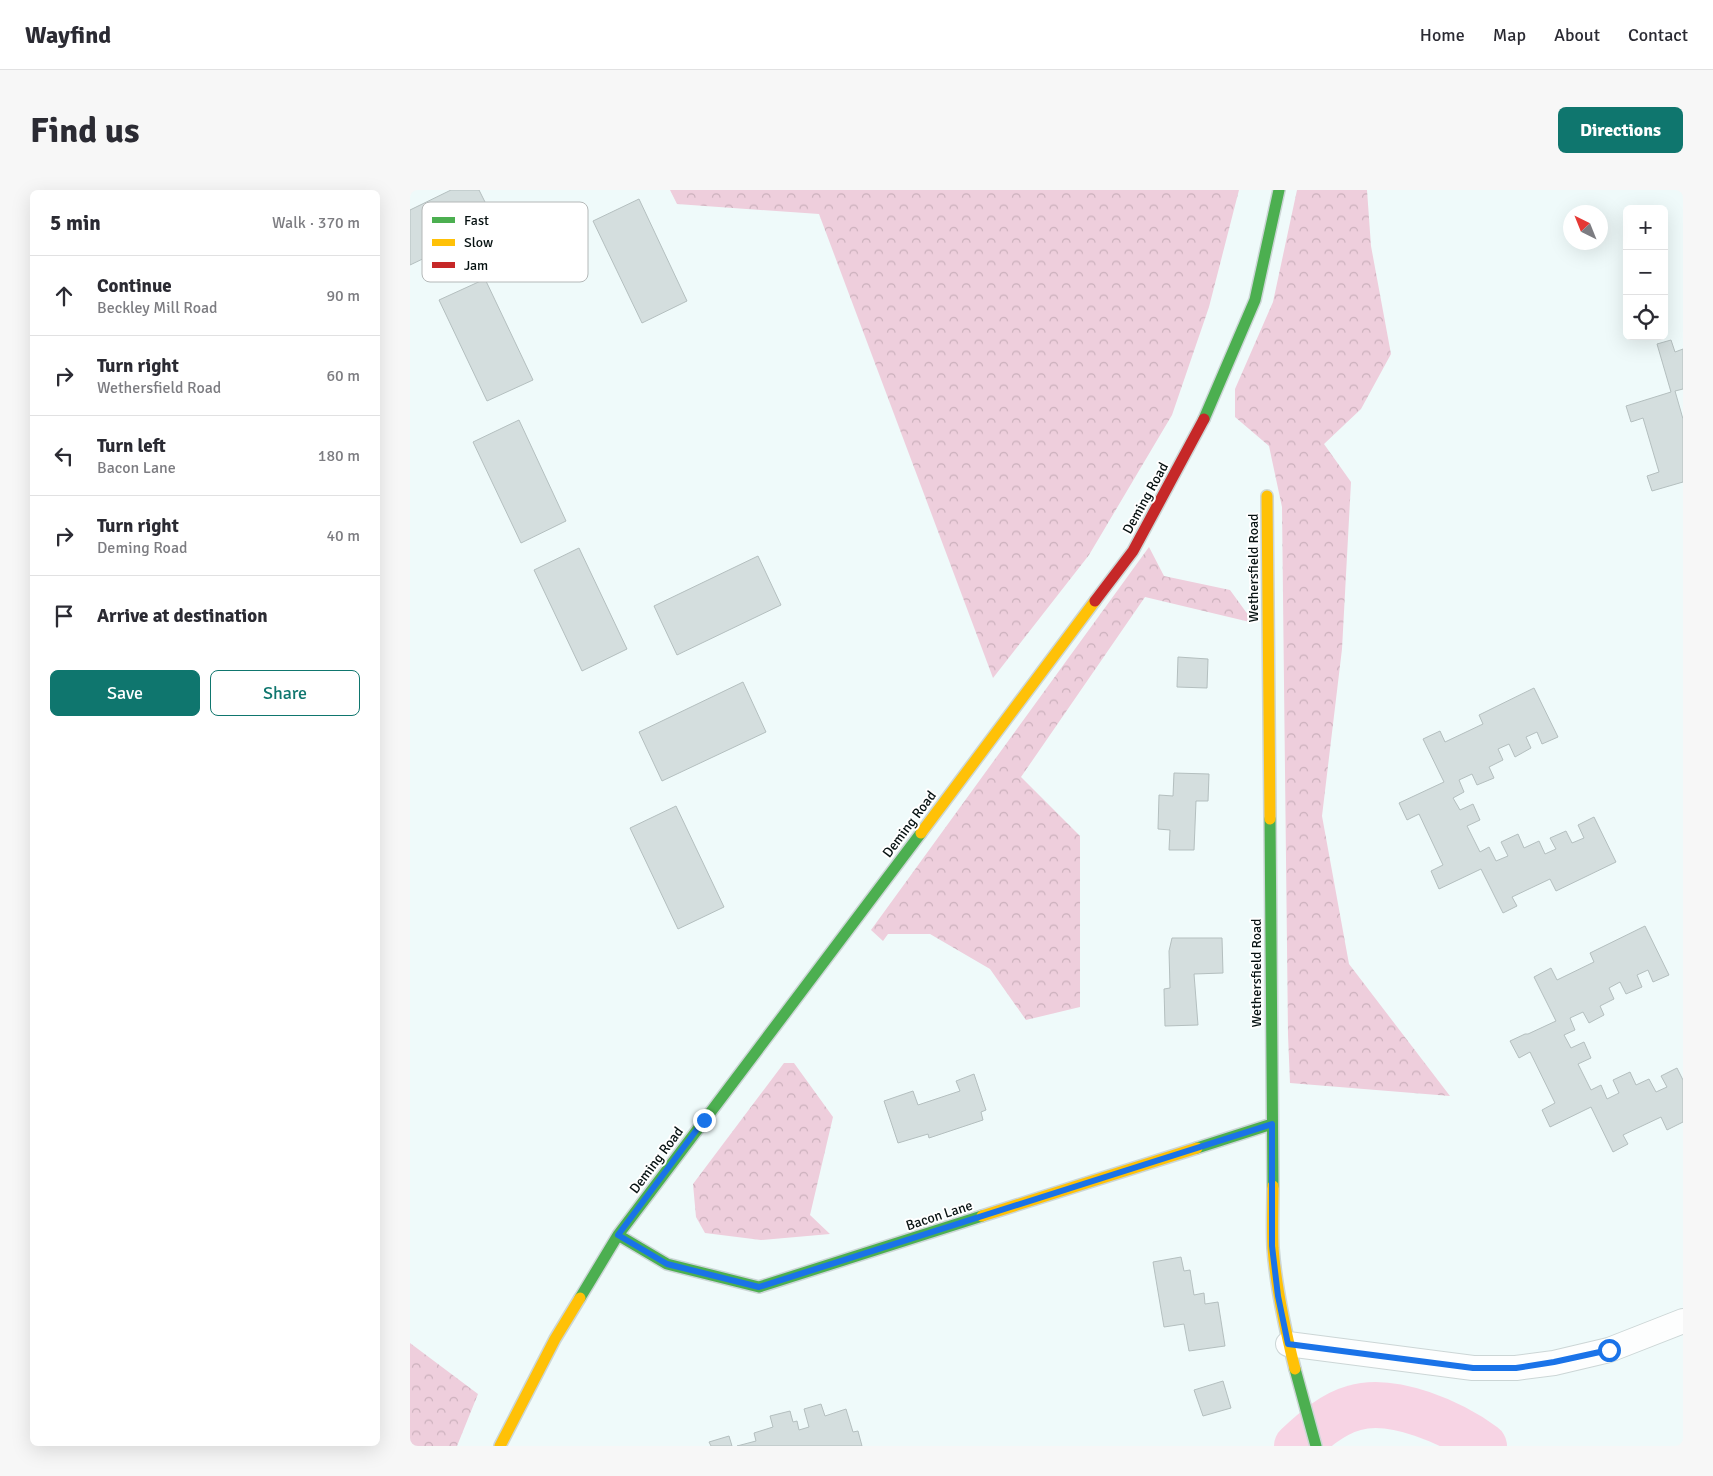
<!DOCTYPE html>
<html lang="en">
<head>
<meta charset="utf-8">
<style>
	body { margin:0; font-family:Signika,sans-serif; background:#f7f7f7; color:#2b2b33 }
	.controls { position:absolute; right:15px; top:15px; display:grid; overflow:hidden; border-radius:8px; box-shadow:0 5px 20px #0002 }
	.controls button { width:45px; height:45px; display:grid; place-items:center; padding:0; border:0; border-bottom:1px solid #e1e1e2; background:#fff; color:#2b2b33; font:25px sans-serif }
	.compass { position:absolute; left:1153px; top:15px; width:45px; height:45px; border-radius:50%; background:#fff; box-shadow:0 5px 20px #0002; rotate:317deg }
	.stop { position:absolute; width:15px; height:15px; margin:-11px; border:4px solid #1a73e8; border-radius:50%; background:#fff }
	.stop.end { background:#1a73e8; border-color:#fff; box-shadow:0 1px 5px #0008 }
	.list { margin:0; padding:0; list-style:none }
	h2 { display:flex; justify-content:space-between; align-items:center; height:65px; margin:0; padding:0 20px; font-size:21px }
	h2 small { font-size:16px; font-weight:400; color:#7c7c81 }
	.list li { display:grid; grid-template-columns:32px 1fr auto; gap:15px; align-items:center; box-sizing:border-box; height:80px; padding:0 20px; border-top:1px solid #e1e1e2 }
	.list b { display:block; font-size:19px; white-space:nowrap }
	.list p { margin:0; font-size:16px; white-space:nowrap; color:#7c7c81 }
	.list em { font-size:16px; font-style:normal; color:#7c7c81 }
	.actions { display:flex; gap:10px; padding:15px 20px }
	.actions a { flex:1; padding:11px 0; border:1px solid #0f766e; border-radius:8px; text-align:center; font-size:18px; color:#0f766e }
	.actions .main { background:#0f766e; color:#fff }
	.icon { flex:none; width:28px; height:28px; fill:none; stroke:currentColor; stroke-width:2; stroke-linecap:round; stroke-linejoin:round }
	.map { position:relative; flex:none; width:1273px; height:1256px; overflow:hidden; border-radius:8px }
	header { display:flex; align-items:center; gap:30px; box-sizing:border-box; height:70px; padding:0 25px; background:#fff; border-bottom:1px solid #e1e1e2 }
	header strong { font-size:24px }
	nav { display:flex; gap:28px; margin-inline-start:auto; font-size:18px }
	.intro { display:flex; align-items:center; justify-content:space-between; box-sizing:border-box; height:120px; padding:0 30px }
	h1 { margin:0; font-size:35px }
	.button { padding:12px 22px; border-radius:8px; background:#0f766e; color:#fff; font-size:18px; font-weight:700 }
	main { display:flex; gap:30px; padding:0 30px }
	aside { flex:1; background:#fff; border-radius:8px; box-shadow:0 5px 20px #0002 }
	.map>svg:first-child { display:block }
	.forest { fill:url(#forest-crowns) }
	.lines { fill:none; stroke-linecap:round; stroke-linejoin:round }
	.river { stroke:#f7d4e4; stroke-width:46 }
	.building { fill:#d4dede; stroke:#b4bfbf }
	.street-casing { stroke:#ccd6d6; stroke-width:26 }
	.fast-casing { stroke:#ccd6d6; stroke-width:14 }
	.slow-casing { stroke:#ccd6d6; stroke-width:14 }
	.jam-casing { stroke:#ccd6d6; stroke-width:14 }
	.street { stroke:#fdfefe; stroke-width:24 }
	.fast { stroke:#4caf50; stroke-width:11 }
	.slow { stroke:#ffc107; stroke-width:11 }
	.jam { stroke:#c62828; stroke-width:11 }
	.route { stroke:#1a73e8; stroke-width:6 }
	.labels { text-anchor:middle; stroke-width:4; stroke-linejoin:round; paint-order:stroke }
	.street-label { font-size:14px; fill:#061111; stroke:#fff }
	.key { fill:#fff; stroke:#b4b8b8; stroke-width:1 }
	.key-label { font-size:14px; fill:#061111 }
</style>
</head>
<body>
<header>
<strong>Wayfind</strong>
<nav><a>Home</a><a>Map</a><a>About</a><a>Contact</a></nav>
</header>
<div class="intro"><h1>Find us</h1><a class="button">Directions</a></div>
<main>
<aside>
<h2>5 min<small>Walk · 370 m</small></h2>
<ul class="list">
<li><svg class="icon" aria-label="ahead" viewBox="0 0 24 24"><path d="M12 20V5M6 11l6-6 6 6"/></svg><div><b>Continue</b><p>Beckley Mill Road</p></div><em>90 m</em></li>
<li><svg class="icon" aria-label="right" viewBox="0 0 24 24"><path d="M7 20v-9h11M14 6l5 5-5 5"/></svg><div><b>Turn right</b><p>Wethersfield Road</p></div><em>60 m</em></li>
<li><svg class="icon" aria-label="left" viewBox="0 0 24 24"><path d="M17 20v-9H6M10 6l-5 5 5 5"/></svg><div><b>Turn left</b><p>Bacon Lane</p></div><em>180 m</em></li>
<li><svg class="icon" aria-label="right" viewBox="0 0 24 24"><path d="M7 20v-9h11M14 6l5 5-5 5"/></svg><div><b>Turn right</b><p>Deming Road</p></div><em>40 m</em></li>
<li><svg class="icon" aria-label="arrive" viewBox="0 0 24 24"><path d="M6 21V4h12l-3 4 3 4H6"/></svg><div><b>Arrive at destination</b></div></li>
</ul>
<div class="actions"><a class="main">Save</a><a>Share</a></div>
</aside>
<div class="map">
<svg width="1273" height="1256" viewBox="0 0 1273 1256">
	<defs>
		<pattern id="forest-crowns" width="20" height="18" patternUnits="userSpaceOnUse" patternTransform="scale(1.25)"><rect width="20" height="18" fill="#eecedc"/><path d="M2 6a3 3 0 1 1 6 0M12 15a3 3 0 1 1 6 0" fill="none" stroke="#cbb0bc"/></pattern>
	</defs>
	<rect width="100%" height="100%" fill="#effafa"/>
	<path class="forest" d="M260,0H829L799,117L762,225L679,365L583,488L409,24L267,14Z
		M887,0H957L961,56L981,164L951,219L914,254L941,292L932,459L912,626L939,774L1040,906L880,893L878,845L872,317L859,256L825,227V199L863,112Z
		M739,357L754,386L820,400L844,433L735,407L611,587L670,646V817L616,830L580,779L520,744H478L473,751L461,740Z
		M374,873H384L423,927L400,1025L420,1044L351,1050L295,1043L286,1027L283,994Z
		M0,1153L68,1204L47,1256H0Z"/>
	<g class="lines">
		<path class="river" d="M887,1256C903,1241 922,1224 944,1218C983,1206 1043,1233 1074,1256"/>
	</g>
	<path class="building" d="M41,0H69L86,34L0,75V20Z
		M229,9L277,111L232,133L183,31Z
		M75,89L123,190L77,211L29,110Z
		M1261,150L1265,162L1273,159V199L1265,201L1273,229V292L1242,301L1237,286L1249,282L1233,228L1221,232L1216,216L1261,202L1247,154Z
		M109,230L156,331L111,353L63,252Z
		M169,358L217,459L172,481L124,380Z
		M348,366L371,415L267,465L244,416Z
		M768,467L798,469L797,498L767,497Z
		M333,492L356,542L252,591L229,542Z
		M1124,498L1148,547L1132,554L1127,542L1116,547L1121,558L1105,567L1099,554L1088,559L1093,570L1079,577L1084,588L1067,595L1062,584L1049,590L1054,602L1043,608L1050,620L1063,614L1070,630L1057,636L1070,662L1079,657L1086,671L1098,666L1091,652L1108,644L1114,658L1129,651L1135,664L1146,659L1140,648L1156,641L1162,653L1174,648L1168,635L1184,627L1206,672L1146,701L1140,689L1102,707L1107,716L1093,723L1071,679L1029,699L1021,681L1033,675L1009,624L997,630L989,613L1034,592L1013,549L1030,541L1035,552L1073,534L1069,525Z
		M764,583L799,584L798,611H786L784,660H759L760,640L748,639L749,605L763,606Z
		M266,616L314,717L268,739L220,638Z
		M1235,736L1259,785L1243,792L1238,780L1227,785L1232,797L1216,804L1210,792L1199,798L1204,809L1190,816L1194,825L1179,833L1173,822L1160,828L1165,840L1154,845L1161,858L1174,852L1181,868L1168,874L1181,900L1191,895L1197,909L1209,903L1203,890L1220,882L1226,895L1239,889L1246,902L1257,897L1251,886L1267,878L1273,890V932L1257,940L1251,927L1213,945L1218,954L1203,962L1181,917L1140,937L1132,920L1145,913L1120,862L1109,868L1100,851L1115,844H1118L1146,831L1124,787L1141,778L1147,790L1184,772L1180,763Z
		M762,748H812L813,783L784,784L788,835L755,836L754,799L760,798L759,761Z
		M564,884L576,920L571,922L573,930L519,948L518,944L488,953L474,911L503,901L508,915L550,901L546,891Z
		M771,1067L774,1081L780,1080L784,1105L794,1103L795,1114L808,1112L815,1156L779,1161L774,1134L754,1137L743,1072Z
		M813,1191L821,1218L793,1226L784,1200Z
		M411,1214L415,1226L436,1219L443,1242L448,1241L452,1256H327L346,1251L344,1243L363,1237L360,1226L380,1221L383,1232L387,1231L389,1240L399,1237L394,1219Z
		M319,1246L322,1256H301L299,1252Z"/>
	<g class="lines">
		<g class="street-casing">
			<path id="street" d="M878,1154L1063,1178H1106L1144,1173L1199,1160L1273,1131"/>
		</g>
		<g class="fast-casing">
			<path id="fast" d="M794,229L845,110L869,0
				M860,629L863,996
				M787,958L862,934
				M208,1045L257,1074L349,1097L572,1026
				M170,1108L208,1045L511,643
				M885,1179L906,1256"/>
		</g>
		<g class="slow-casing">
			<path id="slow" d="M857,306L860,629
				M511,643L685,411
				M863,996C863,1016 862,1037 863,1058C866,1099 875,1139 885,1179
				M572,1026L787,958
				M90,1256L145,1149L170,1108"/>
		</g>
		<g class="jam-casing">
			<path id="jam" d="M685,411L723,361L794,229"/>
		</g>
		<use href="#street" class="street"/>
		<use href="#fast" class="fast"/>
		<use href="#slow" class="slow"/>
		<use href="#jam" class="jam"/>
	</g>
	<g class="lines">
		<path class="route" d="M294,930L208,1045L257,1074L349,1097L862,934V1056L868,1106L878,1154L1063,1178H1106L1144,1172L1199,1160"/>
	</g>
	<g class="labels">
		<g class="street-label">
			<text transform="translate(735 308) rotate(-61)" y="5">Deming Road</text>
			<text transform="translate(843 378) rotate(-90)" y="5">Wethersfield Road</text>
			<text transform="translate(499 634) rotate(-53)" y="5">Deming Road</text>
			<text transform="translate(846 783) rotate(-90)" y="5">Wethersfield Road</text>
			<text transform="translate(246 970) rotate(-53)" y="5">Deming Road</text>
			<text transform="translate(529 1025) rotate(-18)" y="5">Bacon Lane</text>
		</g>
	</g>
	<rect x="12" y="12" width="166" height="80" rx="8" class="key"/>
	<rect x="22" y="27" width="23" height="6" fill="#4caf50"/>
	<rect x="22" y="49" width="23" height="7" fill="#ffc107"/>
	<rect x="22" y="72" width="23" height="6" fill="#c62828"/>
	<g class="key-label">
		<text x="54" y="35">Fast</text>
		<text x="54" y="57">Slow</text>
		<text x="54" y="80">Jam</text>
	</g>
</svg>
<div class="controls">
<button>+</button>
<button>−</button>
<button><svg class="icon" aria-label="locate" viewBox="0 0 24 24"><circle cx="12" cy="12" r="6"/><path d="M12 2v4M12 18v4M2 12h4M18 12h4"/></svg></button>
</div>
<svg class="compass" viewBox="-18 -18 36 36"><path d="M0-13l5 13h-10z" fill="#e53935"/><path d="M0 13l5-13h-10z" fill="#7c7c81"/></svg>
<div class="stop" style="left:1199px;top:1160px"></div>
<div class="stop end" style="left:294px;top:930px"></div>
</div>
</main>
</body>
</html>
